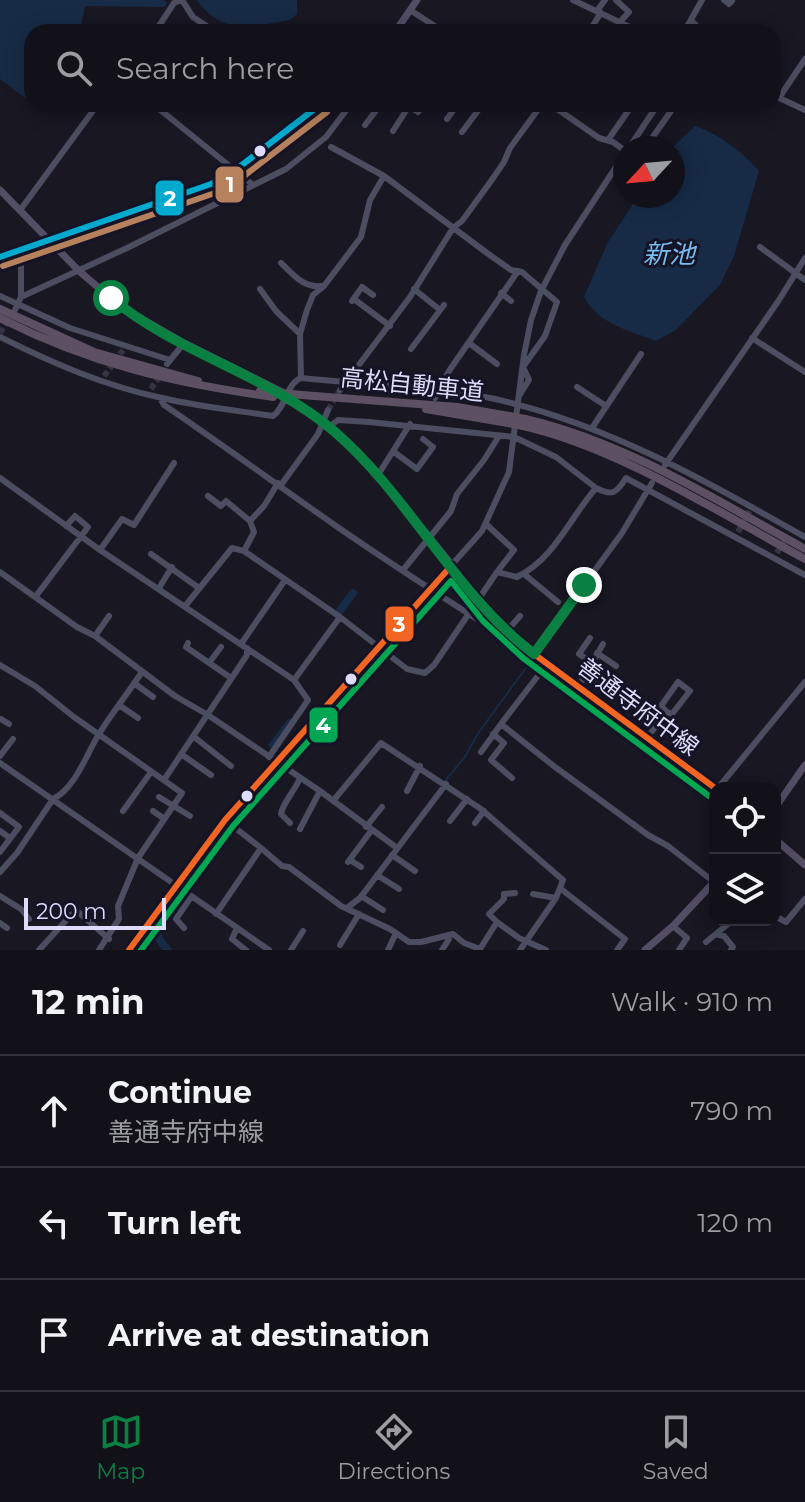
<!DOCTYPE html>
<html lang="en">
<head>
<meta charset="utf-8">
<style>
	body { margin:0; font-family:Montserrat,"Noto Sans JP",sans-serif; background:#1f1f27; color:#f1f3f6 }
	.controls { position:absolute; right:24px; bottom:24px; display:grid; overflow:hidden; border-radius:16px; box-shadow:0 4px 20px #0003 }
	.controls button { width:72px; height:72px; display:grid; place-items:center; padding:0; border:0; border-bottom:2px solid #313139; background:#12111a; color:#f1f3f6; font:40px sans-serif }
	.compass { position:absolute; left:613px; top:136px; width:72px; height:72px; border-radius:50%; background:#12111a; box-shadow:0 4px 20px #0003; rotate:244deg }
	.scale { position:absolute; left:24px; bottom:20px; width:142px; box-sizing:border-box; padding-left:8px; border:4px solid #dedbfb; border-top:0; font-size:22px; line-height:28px; white-space:nowrap; color:#dedbfb; -webkit-text-stroke:6px #151326; paint-order:stroke }
	.stop { position:absolute; width:24px; height:24px; margin:-18px; border:6px solid #0b8043; border-radius:50%; background:#fff }
	.stop.end { background:#0b8043; border-color:#fff; box-shadow:0 2px 8px #0008 }
	.list { margin:0; padding:0; list-style:none }
	h2 { display:flex; justify-content:space-between; align-items:center; height:104px; margin:0; padding:0 32px; font-size:34px }
	h2 small { font-size:26px; font-weight:400; color:#9c9da2 }
	.list li { display:grid; grid-template-columns:52px 1fr auto; gap:24px; align-items:center; box-sizing:border-box; height:112px; padding:0 32px; border-top:2px solid #313139 }
	.list b { display:block; font-size:30px; white-space:nowrap }
	.list p { margin:0; font-size:26px; white-space:nowrap; color:#9c9da2 }
	.list em { font-size:26px; font-style:normal; color:#9c9da2 }
	.icon { flex:none; width:44px; height:44px; fill:none; stroke:currentColor; stroke-width:2; stroke-linecap:round; stroke-linejoin:round }
	.map { position:relative; flex:none; width:805px; height:950px; overflow:hidden }
	.search { position:absolute; background:#12111a; box-shadow:0 4px 20px #0003; left:24px; right:24px; top:24px; height:88px; display:flex; align-items:center; gap:20px; box-sizing:border-box; padding:0 28px; border-radius:24px; color:#9c9da2; font-size:30px }
	.sheet { height:440px; background:#12111a }
	nav { display:flex; justify-content:space-around; align-items:center; box-sizing:border-box; height:112px; border-top:2px solid #313139; background:#12111a; font-size:22px; color:#9c9da2 }
	nav a { display:grid; justify-items:center; gap:4px }
	nav .on { color:#0b8043 }
	.map>svg:first-child { display:block }
	.water { fill:#172b46 }
	.lines { fill:none; stroke-linecap:round; stroke-linejoin:round }
	.stream { stroke:#172b46; stroke-width:2 }
	.river { stroke:#172b46; stroke-width:8 }
	.minor-tunnel { stroke:#363443; stroke-width:6; stroke-dasharray:6 3; stroke-linecap:butt }
	.minor { stroke:#4d4d61; stroke-width:6 }
	.major { stroke:#544e65; stroke-width:7 }
	.highway { stroke:#5e5063; stroke-width:8 }
	.highway-bridge { stroke:#5e5063; stroke-width:8 }
	.bus-1-casing { stroke:#151326; stroke-width:12 }
	.bus-2-casing { stroke:#151326; stroke-width:12 }
	.bus-3-casing { stroke:#151326; stroke-width:12 }
	.bus-4-casing { stroke:#151326; stroke-width:12 }
	.bus-1 { stroke:#f26522; stroke-width:6 }
	.bus-2 { stroke:#00a651; stroke-width:6 }
	.bus-3 { stroke:#00a9ce; stroke-width:6 }
	.bus-4 { stroke:#b6815c; stroke-width:6 }
	.route { stroke:#0b8043; stroke-width:10 }
	.bus-dot { fill:#dedbfb; stroke:#151326; stroke-width:3 }
	.labels { text-anchor:middle; stroke-width:6; stroke-linejoin:round; paint-order:stroke }
	.street-label { font-size:24px; fill:#dedbfb; stroke:#151326 }
	.water-label { font-size:26px; font-style:italic; fill:#76bcee; stroke:#151326 }
	.line-badge { stroke:#151326; stroke-width:3 }
	.badge-label { font-size:22px; text-anchor:middle; font-weight:bold; fill:#fff }
</style>
</head>
<body>
<div class="map">
<svg width="805" height="950" viewBox="0 0 805 950">
	<rect width="100%" height="100%" fill="#181722"/>
	<path class="water" d="M0,0H164L167,3L165,7L85,6L80,32H32V103L0,79Z
		M197,0H297V14L290,20C252,26 222,36 197,0Z
		M695,126C719,134 743,152 759,171L734,256L720,285L676,330L656,341C628,330 600,325 584,297L607,244L638,196H673L672,148Z"/>
	<g class="lines">
		<path class="stream" d="M445,781L464,758L479,732L531,661L529,656"/>
		<path class="river" d="M339,612L353,593
			M273,745L290,723
			M168,950C164,946 159,940 157,934C153,917 220,836 233,819"/>
		<path class="minor-tunnel" d="M0,333L8,320
			M104,376L123,350
			M151,389L161,374
			M328,410L340,390
			M738,532L750,510
			M777,553L788,535"/>
		<path class="minor" d="M182,0L193,17L214,31
			M573,0L640,32
			M616,0L629,12L620,22
			M724,0L729,4L732,1
			M410,10L444,32
			M692,21L702,32
			M155,32L174,3L180,0
			M589,32L600,14L599,8L605,0
			M684,32L702,0
			M773,95L805,110
			M779,98L805,59
			M153,104L253,185
			M550,104L599,138L613,142L625,151
			M691,104L697,109
			M409,106L418,112L424,104
			M447,119L458,104
			M365,125L381,104
			M393,131L409,106
			M462,132L483,104
			M608,140L633,104
			M331,147L384,176L487,253L511,270L522,272L557,302L545,336L523,367L529,380L519,396
			M629,148L658,104
			M645,148L676,104
			M21,209L98,104
			M760,247L805,280
			M281,263C293,274 303,288 321,286
			M260,289L276,311L300,334
			M414,289L440,310
			M501,293L511,301
			M0,296L70,328L170,360
			M21,297L127,248L286,169L326,137L351,104
			M354,299L390,326
			M352,301L362,287L373,295
			M15,310L21,297V250
			M0,337C52,363 105,386 162,398C196,406 232,410 266,415L273,416C286,407 286,384 301,378C366,385 431,385 495,399C607,424 706,481 805,537
			M752,338L805,372
			M469,343L497,364
			M411,349L444,305
			M167,364L184,343
			M301,378L300,334L307,310L313,295L324,286L361,237L370,200L384,176
			M577,387L606,406
			M340,390L410,297L453,228L462,221L491,181L504,162L510,148L542,104
			M160,398L164,405C223,445 280,487 339,528C401,571 465,611 527,652L534,654L622,533L652,483
			M435,398L449,371L518,271
			M592,428L641,354
			M394,452L417,469L433,447L423,439
			M665,465L779,300L805,258
			M378,475L410,424
			M0,478L100,550L294,680L308,700L269,757
			M281,485L318,434L328,410
			M596,488C612,496 616,494 626,478L805,575
			M208,496L221,506L226,501L250,521
			M486,524L514,550L497,572
			M100,550L122,519L134,525L174,463
			M244,551L254,532L250,521L264,506L278,483
			M151,554L199,588
			M403,570L451,511L457,494L484,460L499,436
			M0,572L77,627L95,636L175,696L208,715L320,791L397,848
			M524,574L558,602
			M159,588L172,567
			M36,596L88,527L75,516L66,526
			M186,605L232,548L244,551L340,617L407,669L425,673L434,665L497,572L517,577C555,558 569,519 596,488L556,457L514,437L369,422L338,420L329,427
			M507,631L520,616
			M95,636L109,616
			M590,638L579,654L592,663
			M188,643L186,647L231,678
			M241,644L285,580
			M597,653L616,666
			M209,663L221,647
			M547,664L501,724L555,767L648,835L668,846L714,882
			M0,665L35,686L74,717L182,793L138,858L118,906L119,919L99,950
			M585,672L603,686
			M294,680L340,617
			M134,683L153,697
			M578,687L603,644
			M119,705L138,718
			M1,719L9,724
			M493,734L504,743L491,760L512,778
			M193,736L231,766
			M646,739L667,712L672,714L690,691L678,682L661,706L667,712
			M481,752L501,724
			M181,754L211,775
			M0,756L13,739
			M0,763L269,950
			M164,780L247,655V648
			M718,788L805,682
			M407,791L420,766
			M159,797L190,816
			M333,801L381,743L481,809L563,880L556,898L520,950
			M123,811L151,772
			M153,811L163,818
			M0,813L19,827L0,852
			M225,820L261,848
			M450,821L467,799
			M290,823L281,814C282,804 296,789 300,778
			M475,823L484,811
			M233,825L249,801L253,790
			M366,827L382,807
			M300,829L320,791
			M0,831L10,838
			M392,855L415,871
			M350,860L361,867
			M348,862L371,831
			M0,872L17,853L53,799C75,789 87,753 99,734C112,713 128,693 142,672
			M377,875L399,889
			M561,889L625,939L617,950
			M533,894L556,898
			M0,896L21,909L29,919
			M361,896L383,910
			M347,908L360,898L446,784
			M216,914L261,848L282,866L289,867L341,906L390,929L409,942H421L453,934L464,943L480,949L497,922L519,938L546,950
			M775,916L786,922L805,899
			M497,922L489,914L504,899V894L515,893
			M0,923L7,928
			M673,926L687,938L679,950
			M184,928L176,919L191,897
			M237,928L232,939L246,950
			M716,934L724,936L733,947L731,950
			M706,942L733,920
			M340,945L359,914
			M39,950L71,915L78,912L109,939
			M129,950L198,855L246,795L482,531L509,472L524,355L531,320L541,291L565,245L625,153
			M291,950L303,931
			M388,950L396,933
			M442,950L449,939L448,935"/>
		<path class="major" d="M395,32L417,0
			M0,190L79,271L120,306L184,343L282,392L332,429L373,468L504,629L636,731L715,788
			M0,257L211,184L238,168L321,104
			M775,808L805,765
			M775,839L805,865
			M645,950L673,926L715,881"/>
		<path class="highway" d="M0,309L94,352L198,381
			M0,318C91,364 173,383 273,397
			M302,395L457,407L509,416
			M426,409L508,423
			M525,419C625,442 716,500 805,549
			M523,426C617,447 720,513 805,559"/>
		<path class="highway-bridge" d="M260,391L302,395
			M509,416L525,419
			M508,423L523,426"/>
		<g class="bus-1-casing">
			<path id="bus-1" d="M129,950L225,820L451,566L490,614L530,651L715,788"/>
		</g>
		<g class="bus-2-casing">
			<path id="bus-2" d="M141,950L233,826L451,581L483,621L523,658L709,796"/>
		</g>
		<g class="bus-3-casing">
			<path id="bus-3" d="M0,257L211,184L238,168L321,104"/>
		</g>
		<g class="bus-4-casing">
			<path id="bus-4" d="M3,266L215,193L244,176L327,112"/>
		</g>
		<use href="#bus-1" class="bus-1"/>
		<use href="#bus-2" class="bus-2"/>
		<use href="#bus-3" class="bus-3"/>
		<use href="#bus-4" class="bus-4"/>
	</g>
	<g class="lines">
		<path class="route" d="M111,298C178,354 268,374 335,432C410,497 454,593 534,654L584,585"/>
	</g>
	<g class="bus-dot">
		<circle cx="260" cy="151" r="7"/>
		<circle cx="351" cy="679" r="7"/>
		<circle cx="247" cy="796" r="7"/>
	</g>
	<g class="labels">
		<g class="street-label">
			<text transform="translate(412 385) rotate(6)" y="8">高松自動車道</text>
			<text transform="translate(638 707) rotate(37)" y="8">善通寺府中線</text>
		</g>
		<g class="water-label">
			<text x="669" y="263">新池</text>
		</g>
	</g>
	<g class="line-badge">
		<rect x="214" y="165" width="31" height="39" rx="8" fill="#b6815c"/>
		<rect x="154" y="179" width="31" height="38" rx="8" fill="#00a9ce"/>
		<rect x="384" y="605" width="31" height="38" rx="8" fill="#f26522"/>
		<rect x="308" y="706" width="31" height="38" rx="8" fill="#00a651"/>
	</g>
	<g class="badge-label">
		<text x="230" y="192">1</text>
		<text x="170" y="206">2</text>
		<text x="399" y="632">3</text>
		<text x="323" y="733">4</text>
	</g>
</svg>
<div class="controls">
<button><svg class="icon" aria-label="locate" viewBox="0 0 24 24"><circle cx="12" cy="12" r="6"/><path d="M12 2v4M12 18v4M2 12h4M18 12h4"/></svg></button>
<button><svg class="icon" aria-label="layers" viewBox="0 0 24 24"><path d="M12 4l9 5-9 5-9-5zM3 14l9 5 9-5"/></svg></button>
</div>
<svg class="compass" viewBox="-18 -18 36 36"><path d="M0-13l5 13h-10z" fill="#e53935"/><path d="M0 13l5-13h-10z" fill="#9c9da2"/></svg>
<div class="scale">200 m</div>
<div class="stop" style="left:111px;top:298px"></div>
<div class="stop end" style="left:584px;top:585px"></div>
<div class="search"><svg class="icon" aria-label="search" viewBox="0 0 24 24"><circle cx="10" cy="10" r="6"/><path d="M15 15l6 6"/></svg>Search here</div>
</div>
<section class="sheet">
<h2>12 min<small>Walk · 910 m</small></h2>
<ul class="list">
<li><svg class="icon" aria-label="ahead" viewBox="0 0 24 24"><path d="M12 20V5M6 11l6-6 6 6"/></svg><div><b>Continue</b><p>善通寺府中線</p></div><em>790 m</em></li>
<li><svg class="icon" aria-label="left" viewBox="0 0 24 24"><path d="M17 20v-9H6M10 6l-5 5 5 5"/></svg><div><b>Turn left</b></div><em>120 m</em></li>
<li><svg class="icon" aria-label="arrive" viewBox="0 0 24 24"><path d="M6 21V4h12l-3 4 3 4H6"/></svg><div><b>Arrive at destination</b></div></li>
</ul>
</section>
<nav>
<a class="on"><svg class="icon" aria-label="map" viewBox="0 0 24 24"><path d="M3 6l6-2 6 2 6-2v14l-6 2-6-2-6 2zM9 4v14M15 6v14"/></svg>Map</a>
<a><svg class="icon" aria-label="directions" viewBox="0 0 24 24"><path d="M12 3l9 9-9 9-9-9zM9 14v-3h6M13 9l2 2-2 2"/></svg>Directions</a>
<a><svg class="icon" aria-label="saved" viewBox="0 0 24 24"><path d="M7 4h10v16l-5-4-5 4z"/></svg>Saved</a>
</nav>
</body>
</html>
